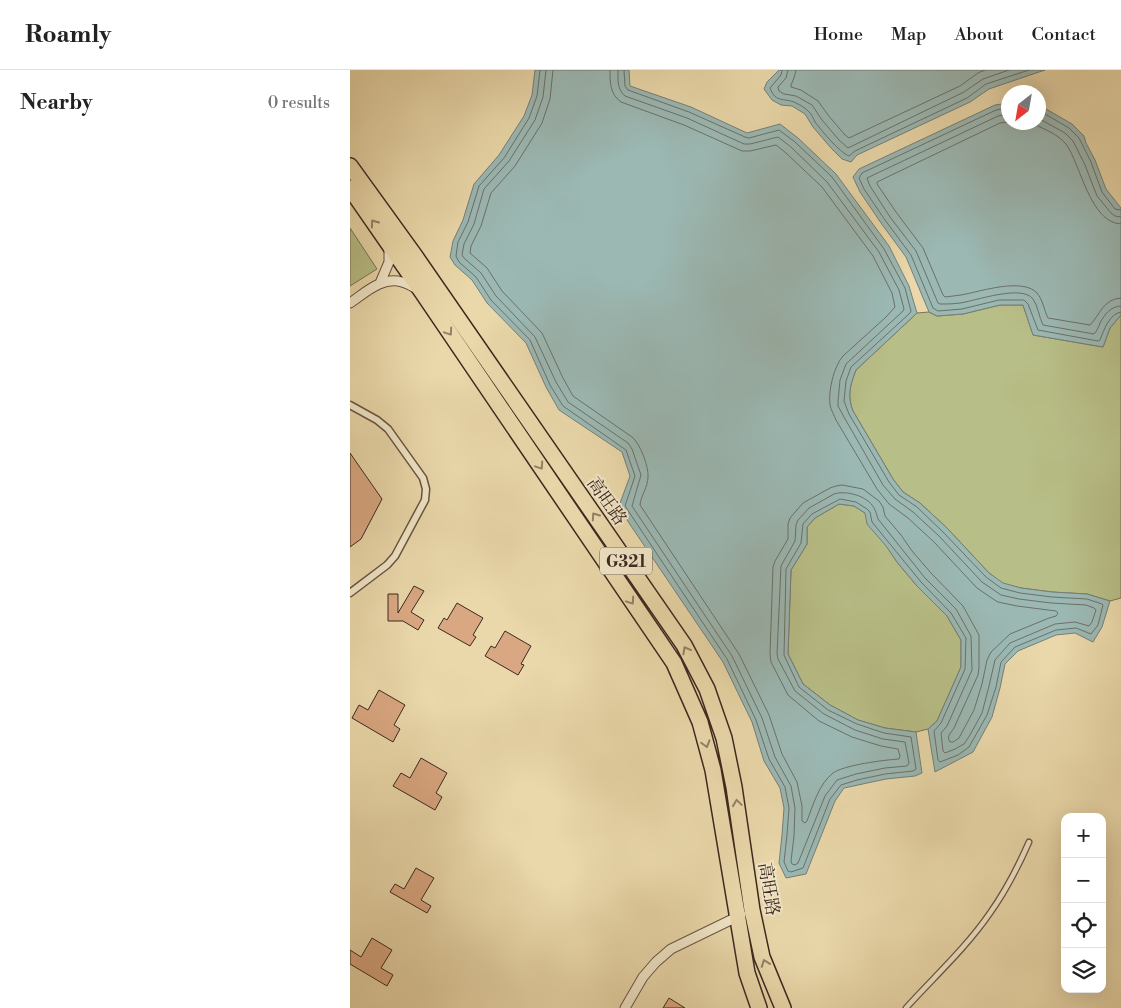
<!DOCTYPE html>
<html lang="en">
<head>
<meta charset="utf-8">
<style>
	body { margin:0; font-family:"Libre Bodoni","Noto Serif SC",serif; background:#f2f2f2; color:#222 }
	.controls { position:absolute; right:15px; bottom:15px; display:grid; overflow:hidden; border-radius:10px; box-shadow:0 5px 20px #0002 }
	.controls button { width:45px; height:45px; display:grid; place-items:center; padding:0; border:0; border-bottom:1px solid #e0e0e0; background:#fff; color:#222; font:25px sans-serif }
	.compass { position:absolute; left:651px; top:15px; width:45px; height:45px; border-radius:50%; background:#fff; box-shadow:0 5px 20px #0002; rotate:211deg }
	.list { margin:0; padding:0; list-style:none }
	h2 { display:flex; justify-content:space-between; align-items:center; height:65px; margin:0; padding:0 20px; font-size:21px }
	h2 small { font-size:16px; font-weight:400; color:#767676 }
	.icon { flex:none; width:28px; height:28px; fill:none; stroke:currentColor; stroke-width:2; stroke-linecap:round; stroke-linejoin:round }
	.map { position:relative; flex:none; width:771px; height:938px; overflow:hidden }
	header { display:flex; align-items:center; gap:30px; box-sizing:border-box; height:70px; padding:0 25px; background:#fff; border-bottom:1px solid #e0e0e0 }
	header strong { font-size:24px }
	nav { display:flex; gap:28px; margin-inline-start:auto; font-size:18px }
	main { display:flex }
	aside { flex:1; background:#fff }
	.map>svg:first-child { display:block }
	.green { fill:#b8be87; stroke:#7a7354 }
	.water { fill:#9bb8b3; stroke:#757e79 }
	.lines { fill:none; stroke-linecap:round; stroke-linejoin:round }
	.shore { stroke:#6c706a; stroke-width:1 }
	.building { fill:#d9a781; stroke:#3c2821 }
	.service-casing { stroke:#685443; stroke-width:7 }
	.pedestrian-casing { stroke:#685443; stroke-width:9 }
	.minor-casing { stroke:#685443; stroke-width:11 }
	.trunk-casing { stroke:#3c2821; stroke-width:18 }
	.service { stroke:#f1e6c8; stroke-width:4.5 }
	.pedestrian { stroke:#f1e6c8; stroke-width:6 }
	.minor { stroke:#f1e6c8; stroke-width:9 }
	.trunk { stroke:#ead8aa; stroke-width:15 }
	.oneway { stroke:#938066 }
	.labels { text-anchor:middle; stroke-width:4; stroke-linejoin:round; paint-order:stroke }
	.shield { fill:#f1e6c8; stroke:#726153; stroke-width:1 }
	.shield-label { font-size:16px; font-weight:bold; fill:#3c2821 }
	.street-label { font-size:18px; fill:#3c2821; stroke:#f1e6c8 }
</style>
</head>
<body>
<header>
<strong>Roamly</strong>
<nav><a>Home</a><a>Map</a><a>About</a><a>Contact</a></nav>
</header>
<main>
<aside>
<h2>Nearby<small>0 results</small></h2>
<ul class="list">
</ul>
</aside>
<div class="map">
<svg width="771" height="938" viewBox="0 0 771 938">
	<rect width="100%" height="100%" fill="#ead8aa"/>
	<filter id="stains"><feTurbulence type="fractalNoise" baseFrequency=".004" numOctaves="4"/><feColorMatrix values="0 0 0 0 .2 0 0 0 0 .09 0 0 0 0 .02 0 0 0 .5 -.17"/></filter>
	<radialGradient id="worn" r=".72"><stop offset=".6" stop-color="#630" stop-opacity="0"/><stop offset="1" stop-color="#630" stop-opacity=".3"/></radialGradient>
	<path class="green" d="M0,158L27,199L0,216Z
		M650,235H673L683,265L753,277L760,258L771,245V528L760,531L737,524L702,522L671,518L653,514L639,503L597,458L570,433L553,422L543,409L503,341C497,326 500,315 506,300L567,243L579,242L587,246L613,244Z
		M489,434L504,436L515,443L547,492L567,516L597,546L611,570V597L587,651L578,659L566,662L535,658L508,650L480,635L453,614L438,584L441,500L457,474V457L465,448Z"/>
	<path class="water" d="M185,0H279L280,16L341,37L397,63L430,54L448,68L486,104L539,176L559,216L567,243L506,300C500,315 497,326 503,341L543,409L553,422L570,433L597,458L639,503L653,513L671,518L702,522L737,524L760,531L752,557L743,572L725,563L706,565L668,581L655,594L650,618L642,647L623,682L585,702L578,659L587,651L611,597V570L597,546L567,516L547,492L536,476L517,454L515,443L504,436L489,434L465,448L457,457V474L441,500L438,584L453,614L480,635L508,650L535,658L566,662L572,703L565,706L536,709L494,718L485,731L456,804L436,808L429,793L432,765L434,738L430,718L414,691L402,652L373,592L279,453L269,436L280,406L272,382L209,340L196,317L176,273L137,233L122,210L105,195L100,187L103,171L113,150L124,114L149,85L174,46L182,25Z
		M429,0H695L639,19L620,32L507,85L501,92L492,89L481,78L463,57L455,44L442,36L431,35L422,30L414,19L417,12Z
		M658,33V52H688L689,37L696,39L722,54L734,66L736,73L745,90L756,119L771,138V245L760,258L753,277L683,265L673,235H650L613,244L587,246L579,242L556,187L531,153L510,122L503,107L509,99L645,35Z"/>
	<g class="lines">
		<path class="shore" d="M190,0L187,26L179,48L154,88L129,116L118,152L108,172L106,186L109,192L126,207L141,230L180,270L200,315L213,336L276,380L285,406L275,436L377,589L406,650L419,689L435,717L439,738L437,765L434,792L438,801L441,802L453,798L480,729L491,715L507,710L535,704L563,701L566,699L561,667L534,663L507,654L478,640L449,617L434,585L436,499L451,473L453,454L462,444L490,429L506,432L517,439L520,442L522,452L571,512L601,543L616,568L615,599L591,653L584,661L588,690L590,692L608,685L619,677L637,645L646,617L651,592L665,577L706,560L726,558L741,564L748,555L753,535L752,534L737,529L702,527L670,523L651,518L636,507L593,462L567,437L549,425L539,412L499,344L494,331L496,311L501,297L560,243L561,241L555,218L534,179L482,107L445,72L429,60L399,68L395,67L339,42L278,20L275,16L274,0
			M196,0L193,27L185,50L159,91L134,119L124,154L114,174L112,185L114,188L131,203L146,226L185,267L206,312L218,332L278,373L282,379L291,405L282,436L382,586L412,648L425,687L441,716L445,738L444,766L441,791L442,794L445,795L448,793L475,726L487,710L506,704L535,698L557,696L559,693L555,672L533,669L505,660L474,644L445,621L428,589L427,584L431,496L445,471L446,455L448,450L459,438L484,424C496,420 518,426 524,438C526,441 527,446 528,449L575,508L606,539L621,566L622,600L597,656L591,663L593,681L595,683L605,679L614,674L620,665L632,643L639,616L645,590L660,573L705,554L725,552L739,556L742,552L746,540L744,538L736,535L701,533L669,529L651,525L632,512L589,466L563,442L545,429L533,415L494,347L488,336V331L490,310L496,294L553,241L554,239L549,220L529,182L477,112L441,77L428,67L400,74H394L337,48L275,26C267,19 268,10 268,0
			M203,0L200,29L192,53L165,96L141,123L131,156L121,176L120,183L137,198L152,221L192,263L213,308L223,326L282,367C290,373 299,397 298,407C298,417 291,425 290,435L389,584L419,645L432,684L447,712L452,736V751L455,753L457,751C463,735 469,714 483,703C494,695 534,690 549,689L550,686L548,679L531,676L502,667L469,651L438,625L421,592L420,584L423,497L425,491L438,469V454L440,448L453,433L480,418L486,416L492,415L513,419L529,431L533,437L535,446L551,465L562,481L581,503L613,536L629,565V598L628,605L604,658C601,663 596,666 600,672H603L609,668L624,640L632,614L637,590L641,582L660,564L699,548L706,546L708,543L706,541L667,536L648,532L643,529L627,518L584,472L558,448L539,434L527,419L486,350C484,345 481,340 480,335C478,321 484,296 493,286L536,247L545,237L542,223L523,186L472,117L436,83L426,75L400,81H392L334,55L271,32C260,24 260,13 260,0
			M432,0L431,5L420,18C426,34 434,27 446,33C450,35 456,38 459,42C462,44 463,48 465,52C472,61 489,82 499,86L505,81L617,28L636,14L679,0
			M438,0L436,8L428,17L429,21L434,24L446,26L462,35L472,50L489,70L498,78L614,22L633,9L659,0
			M446,0L444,8L441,15V17L451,20L468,31L478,45L495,65L499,68L610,16L628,3L635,0
			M658,38L646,40L512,103L509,108L514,119L535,150L561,185L583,238L588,241L612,239L649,230H674L678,234L688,260L748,271L750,270C754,260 759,244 771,242
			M688,42L695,44L719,58L729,68L741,92L752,122L765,139L771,140
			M658,44L648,46L517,108L520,116L540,147L566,181L588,233L590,234C597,234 603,234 610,233C625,231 672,214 683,229C688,236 689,247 693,255L744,264C747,261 748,258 750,253C754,245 761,236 771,236
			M688,48L715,63L723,71L735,95L747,126L761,143L765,146L771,147
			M658,52L650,53L527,112V114L546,142L573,178L593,225L595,227C600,226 606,226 611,225C629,222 672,207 687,223C693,230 694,240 698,248L740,255C750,245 753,229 771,228
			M679,52C691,58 707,63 716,74C731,95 740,153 771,154"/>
	</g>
	<path class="building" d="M0,383L32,429L11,469L0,477Z
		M64,516L74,521L61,542L74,550L68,560L53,551H38V524H48V543Z
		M107,533L133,548L123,565L126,567L120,576L88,558L94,548L97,550Z
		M155,561L181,576L171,594L174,595L168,605L135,586L141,576L145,578Z
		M29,620L55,635L44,655L50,659L43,672L2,648L9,635L18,640Z
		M71,688L97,703L86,723L92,727L85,740L43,716L51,703L60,708Z
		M66,798L84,808L71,830L81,836L77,843L40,822L45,814L54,819Z
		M22,868L42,880L31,898L43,905L37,916L0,894V880L11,887Z
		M319,928L335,938H313Z"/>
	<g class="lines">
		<g class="service-casing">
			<path id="service" d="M556,938C584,907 616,878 640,843C655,822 668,797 679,772"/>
		</g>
		<g class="pedestrian-casing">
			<path id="pedestrian" d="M0,335L27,350L38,359L73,408L76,419L75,430L45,486L37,495L0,523"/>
		</g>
		<g class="minor-casing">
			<path id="minor" d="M30,213L39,192V177
				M0,233C15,223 32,206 52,212C57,213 62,216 67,219
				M275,938L293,907L306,892L321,879L391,845"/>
		</g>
		<g class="trunk-casing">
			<path id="trunk" d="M0,96L65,186L334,575L357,619L374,668L384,717L402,840L412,887L433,938
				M0,118L72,222L324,593L350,652L363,700L397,903L409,938"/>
		</g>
		<use href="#service" class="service"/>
		<use href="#pedestrian" class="pedestrian"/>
		<use href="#minor" class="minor"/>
		<use href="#trunk" class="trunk"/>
	</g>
	<defs><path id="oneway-chevron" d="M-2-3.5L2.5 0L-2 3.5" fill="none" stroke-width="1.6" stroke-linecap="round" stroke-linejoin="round" transform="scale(1.25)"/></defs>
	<g class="oneway">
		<use href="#oneway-chevron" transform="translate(24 153) rotate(-125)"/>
		<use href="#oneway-chevron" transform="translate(99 262) rotate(56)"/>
		<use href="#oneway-chevron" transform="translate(190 396) rotate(56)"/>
		<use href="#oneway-chevron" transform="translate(245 446) rotate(-125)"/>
		<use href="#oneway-chevron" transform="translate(281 531) rotate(56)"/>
		<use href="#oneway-chevron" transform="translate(336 580) rotate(-119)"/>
		<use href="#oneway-chevron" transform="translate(356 674) rotate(74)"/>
		<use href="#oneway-chevron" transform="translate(387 733) rotate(-98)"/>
		<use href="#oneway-chevron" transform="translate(415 893) rotate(-110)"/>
	</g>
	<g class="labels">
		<rect class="shield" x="250" y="477.5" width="52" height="27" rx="4"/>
		<g class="shield-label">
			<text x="276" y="497">G321</text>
		</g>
		<g class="street-label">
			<text transform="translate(257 431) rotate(55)" y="6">高旺路</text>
			<text transform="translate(419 819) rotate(81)" y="6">高旺路</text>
		</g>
	</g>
	<rect width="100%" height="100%" filter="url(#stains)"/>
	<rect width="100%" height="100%" fill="url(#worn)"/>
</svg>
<div class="controls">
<button>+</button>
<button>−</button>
<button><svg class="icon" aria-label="locate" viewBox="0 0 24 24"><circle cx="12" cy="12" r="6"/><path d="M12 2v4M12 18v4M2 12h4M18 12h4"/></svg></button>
<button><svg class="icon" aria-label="layers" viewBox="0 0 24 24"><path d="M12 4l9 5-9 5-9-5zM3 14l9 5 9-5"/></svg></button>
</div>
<svg class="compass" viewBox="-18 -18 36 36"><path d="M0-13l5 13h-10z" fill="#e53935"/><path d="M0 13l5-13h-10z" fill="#767676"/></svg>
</div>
</main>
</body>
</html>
